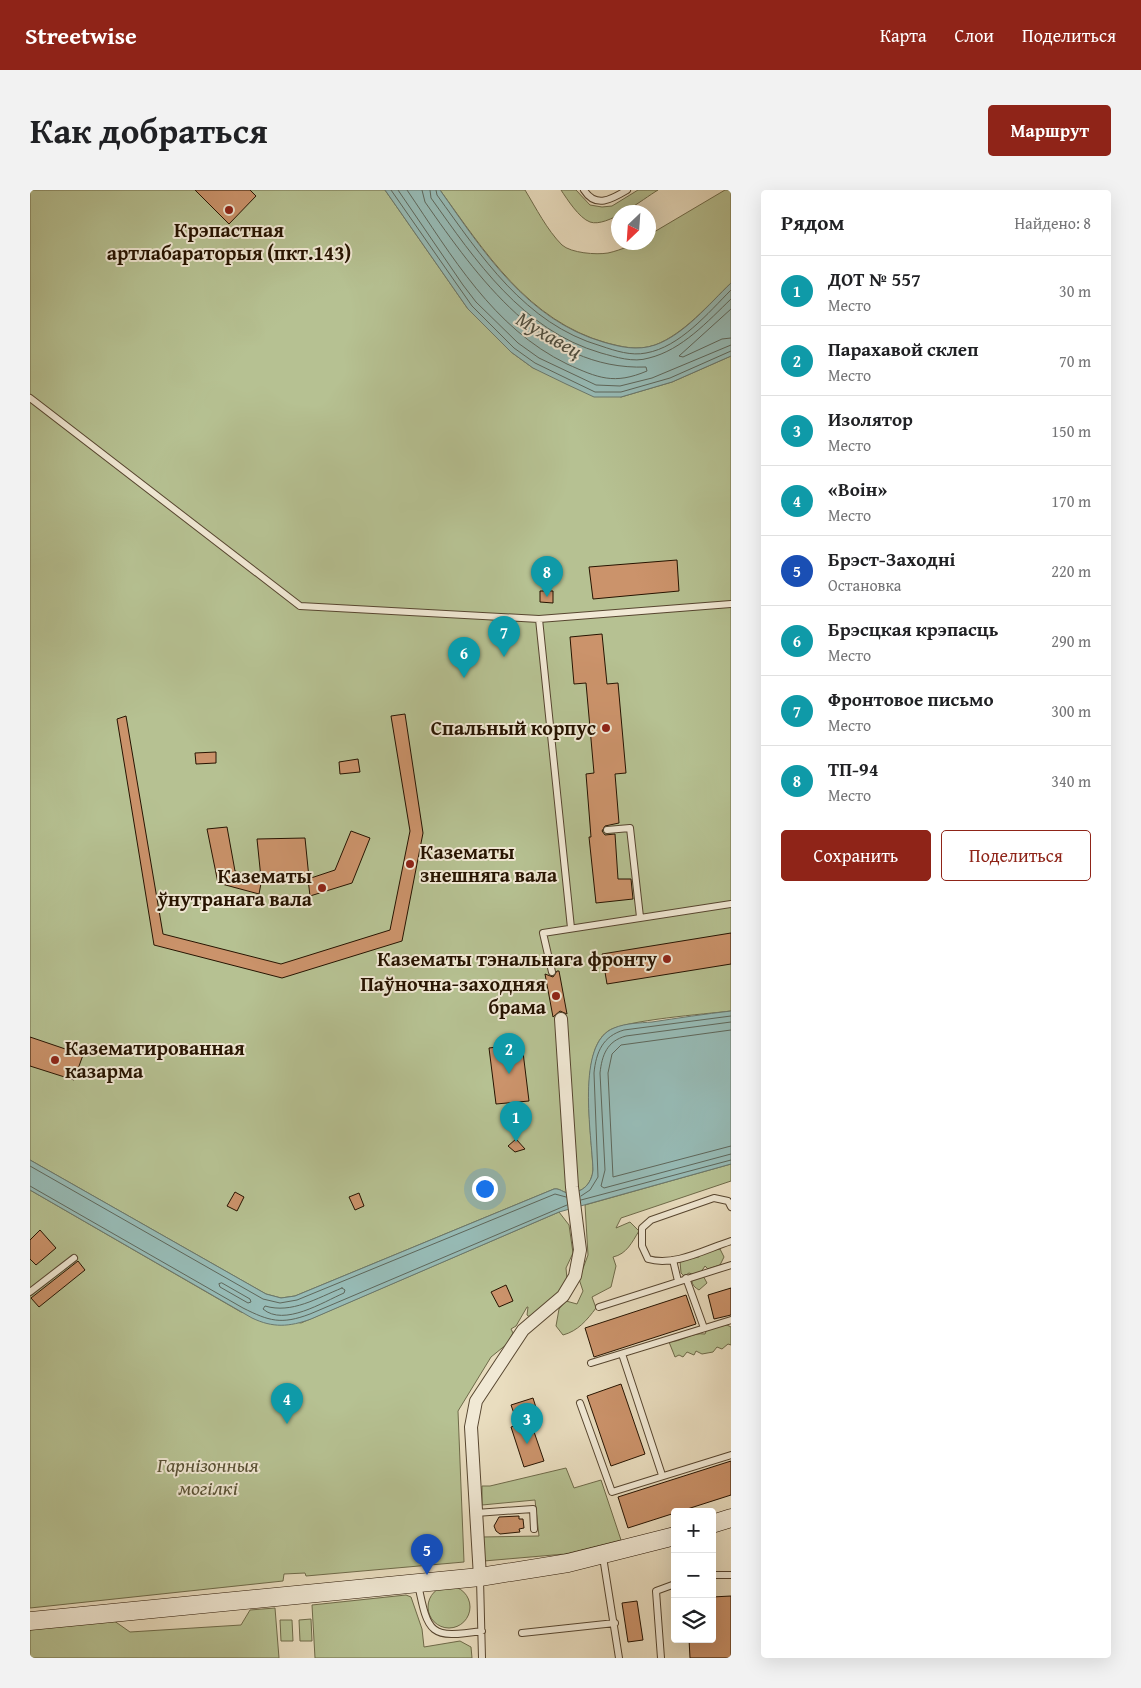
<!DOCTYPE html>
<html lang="ru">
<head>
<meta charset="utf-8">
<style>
	body { margin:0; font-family:"Gentium Book Plus",serif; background:#f2f2f2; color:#202124 }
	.controls { position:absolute; right:15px; bottom:15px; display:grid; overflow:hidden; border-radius:5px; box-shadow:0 5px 20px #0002 }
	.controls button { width:45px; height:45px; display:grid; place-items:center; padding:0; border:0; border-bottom:1px solid #e0e0e0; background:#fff; color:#202124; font:25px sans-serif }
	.compass { position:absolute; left:581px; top:15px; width:45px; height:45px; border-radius:50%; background:#fff; box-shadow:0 5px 20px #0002; rotate:205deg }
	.you { position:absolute; left:454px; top:998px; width:18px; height:18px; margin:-12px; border:4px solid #fff; border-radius:50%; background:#1a73e8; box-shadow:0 0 0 8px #1a73e833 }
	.badge { display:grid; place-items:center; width:32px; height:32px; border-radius:50%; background:#8f2418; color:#fff; font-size:16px; font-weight:700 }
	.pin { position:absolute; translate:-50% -41px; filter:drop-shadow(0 1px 2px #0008) }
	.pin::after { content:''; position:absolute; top:26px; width:18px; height:15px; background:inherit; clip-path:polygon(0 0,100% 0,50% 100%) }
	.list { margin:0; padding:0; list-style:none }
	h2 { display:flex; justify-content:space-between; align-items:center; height:65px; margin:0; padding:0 20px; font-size:21px }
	h2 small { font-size:16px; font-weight:400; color:#757577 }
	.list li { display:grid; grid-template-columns:32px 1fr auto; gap:15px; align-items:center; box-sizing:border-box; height:70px; padding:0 20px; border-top:1px solid #e0e0e0 }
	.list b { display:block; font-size:19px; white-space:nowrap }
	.list p { margin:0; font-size:16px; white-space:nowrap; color:#757577 }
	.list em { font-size:16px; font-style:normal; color:#757577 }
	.actions { display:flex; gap:10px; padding:15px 20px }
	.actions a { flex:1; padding:11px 0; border:1px solid #8f2418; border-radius:5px; text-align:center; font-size:18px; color:#8f2418 }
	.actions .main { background:#8f2418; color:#fff }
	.icon { flex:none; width:28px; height:28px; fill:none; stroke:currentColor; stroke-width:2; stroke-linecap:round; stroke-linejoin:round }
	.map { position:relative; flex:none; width:701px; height:1468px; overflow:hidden; border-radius:5px }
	header { display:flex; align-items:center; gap:30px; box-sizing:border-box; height:70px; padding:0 25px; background:#8f2418; color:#fff }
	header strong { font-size:24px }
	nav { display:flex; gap:28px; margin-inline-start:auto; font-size:18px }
	.intro { display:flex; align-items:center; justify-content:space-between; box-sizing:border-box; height:120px; padding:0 30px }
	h1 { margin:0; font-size:35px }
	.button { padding:12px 22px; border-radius:5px; background:#8f2418; color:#fff; font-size:18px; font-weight:700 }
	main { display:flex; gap:30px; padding:0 30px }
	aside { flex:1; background:#fff; border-radius:5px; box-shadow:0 5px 20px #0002 }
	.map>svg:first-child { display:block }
	.green { fill:#b6c192; stroke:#6e6a49 }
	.water { fill:#97bbb6; stroke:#6a786d }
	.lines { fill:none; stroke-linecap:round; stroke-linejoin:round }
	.shore { stroke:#5e675b; stroke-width:1 }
	.building { fill:#cb936b; stroke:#261300 }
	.lane-casing { stroke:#574630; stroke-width:8 }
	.street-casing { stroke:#574630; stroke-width:14 }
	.secondary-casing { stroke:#261300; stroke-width:19 }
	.lane { stroke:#f1e9d5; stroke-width:6 }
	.street { stroke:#f1e9d5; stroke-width:12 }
	.secondary { stroke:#f1e9d5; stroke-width:18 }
	.poi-dot { fill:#8f2418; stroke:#f1e9d5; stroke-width:2 }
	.labels { text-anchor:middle; stroke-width:4; stroke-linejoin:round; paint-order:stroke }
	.poi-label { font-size:20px; font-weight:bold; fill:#261300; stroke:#f1e9d5; text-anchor:end }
	.park-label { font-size:20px; font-style:italic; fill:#585033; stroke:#f1e9d5 }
	.water-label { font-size:21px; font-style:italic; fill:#4e4e40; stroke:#f1e9d5 }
</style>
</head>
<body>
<header>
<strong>Streetwise</strong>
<nav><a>Карта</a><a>Слои</a><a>Поделиться</a></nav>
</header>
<div class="intro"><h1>Как добраться</h1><a class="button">Маршрут</a></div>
<main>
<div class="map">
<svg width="701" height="1468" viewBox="0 0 701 1468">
	<rect width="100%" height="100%" fill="#e9ddbf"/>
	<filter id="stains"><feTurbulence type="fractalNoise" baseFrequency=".004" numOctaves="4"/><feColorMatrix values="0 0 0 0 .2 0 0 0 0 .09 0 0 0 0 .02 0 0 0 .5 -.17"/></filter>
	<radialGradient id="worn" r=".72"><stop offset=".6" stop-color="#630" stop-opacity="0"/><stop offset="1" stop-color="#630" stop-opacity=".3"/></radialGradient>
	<path class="green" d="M0,0H355L438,119L481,162L503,178L591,207L642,192L701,166V821C676,824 595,830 578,841C548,861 562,947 563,980C562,993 553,1003 539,1003C533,1003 530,998 524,999L265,1106L251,1108L236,1104L0,970Z
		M410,0H495C506,18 517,40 532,55C541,63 566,65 578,63C592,60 604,53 618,52L619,45L695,0H701V93C679,114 654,144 625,155C608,161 593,157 577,153C498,131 455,62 410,0Z
		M531,0H546L560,15L572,17L582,16L608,0H628C613,9 577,38 560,32C549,28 537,9 531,0Z
		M701,974V991L591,1028L586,1038L600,1032L609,1041C602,1052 597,1064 583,1067L586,1076L581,1097L562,1107L566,1118C557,1130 548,1141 533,1145L526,1136L529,1119L536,1111L547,1114L553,1101L549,1089L558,1065L555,1015Z
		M0,1000L211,1122L271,1133L529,1022L539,1035L543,1063L536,1078L537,1089L528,1105L501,1128L497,1125L498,1117H497L486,1136L481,1139L483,1143L477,1154L461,1167L428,1221L434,1372L276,1386L275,1383L254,1384L253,1391L0,1418Z
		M677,1058L690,1059L694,1067L690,1075L678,1079L675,1076L671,1082L677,1093L669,1100C662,1096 661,1092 662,1084L659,1083L654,1086L651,1083L650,1071L669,1067V1062Z
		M697,1135L701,1137V1155L698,1154L692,1159L687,1157L683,1162L672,1164L666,1161L664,1165L657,1162L653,1167L649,1165L645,1167L639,1152C651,1152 662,1142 675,1144L677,1139Z
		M536,1278L544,1298L571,1290L591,1350L535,1364L454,1371L452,1347L509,1346L505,1310L452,1315V1296H460Z
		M398 1417a21 21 0 1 1 42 0a21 21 0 1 1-42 0Z
		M376,1405L381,1407L392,1439L394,1457L430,1451L441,1457L442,1468H285L282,1415Z
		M245,1418L249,1468H0V1437L80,1428L100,1442L211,1435L220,1420Z
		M281,1429L282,1451H270L269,1430Z
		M250,1430H262L263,1451H251Z"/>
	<path class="water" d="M355,0H410C453,61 497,130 573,152C590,157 607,161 625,155C654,145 679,114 701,93V166L642,192L591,207H564L536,194L503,178L481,162L438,119Z
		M701,821V974L529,1022L281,1129C259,1137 243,1138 222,1128L0,1000V970L236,1104L251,1108L265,1106L524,999C530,998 533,1003 539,1003C553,1003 562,993 563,980C562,946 545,853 584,838C596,833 610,833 622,832C648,828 675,824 701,821Z"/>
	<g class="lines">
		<path class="shore" d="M361,0L442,116L484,158L505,173L538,189L565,202H591L640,188L701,161
			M368,0L433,95L446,112L488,153L509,168L566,195L590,196L622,188L701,155
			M377,0C422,66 463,138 537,174C568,188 584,195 617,181L616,177C513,181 447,86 395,12L392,0
			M400,0L401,8C446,71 492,140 571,163C586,167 603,173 619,168C652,160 678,131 701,109
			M406,0L407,5C451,66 495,134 571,156C586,161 601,166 616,163C650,157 678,123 701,100
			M701,119L649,166L653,167L692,149L701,148
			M701,832L596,846C577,851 572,865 570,883L575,980L571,996L574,998L701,964
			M701,840L591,855L582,864L578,883L583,987L701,956
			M0,976L233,1109L250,1113L267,1110L525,1004L536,1007
			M0,996L213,1118C239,1131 251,1135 280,1124L537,1015
			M551,1006L560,1000L568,987L564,883C566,862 573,846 594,840L701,826
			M551,1010L701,970
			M192,1093L220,1109L221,1112L218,1113L190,1097L189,1094Z
			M312,1098L315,1100L314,1103C293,1112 254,1137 233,1119L235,1116C262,1124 287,1108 312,1098Z"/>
	</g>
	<path class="building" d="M165,0H220L226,6L199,34Z
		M647,370L649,401L563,409L559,377Z
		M510,401H523V413L510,412Z
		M572,444L577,494L588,493L596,583L585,584L589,633L575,636L572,641L575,645L585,644L588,689H601L603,709L566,713L559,647H561L556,584L564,583L556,493L544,494L540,447Z
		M375,524L393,643L372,751L252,788L124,755L87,529L96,526L133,744L251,774L360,740L380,641L361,526Z
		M186,562V573L166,574L165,563Z
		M328,569L330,582L310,584L309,572Z
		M197,637L205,681L231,688L227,649L275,648L279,688H232L229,704L188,693L177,639Z
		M321,641L340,648L322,693L280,706L278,689L305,680Z
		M701,743V774L577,794L572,764Z
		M527,781H529L537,824L530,821L523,827L515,784L523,787Z
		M0,847L53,865L44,890L0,876Z
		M492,854L499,911L466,914L459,858Z
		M486,949L495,959L485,962L478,956Z
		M205,1002L214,1007L207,1021L197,1016Z
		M329,1003L334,1016L325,1020L319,1007Z
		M10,1040L26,1058L6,1075L0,1069V1050Z
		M48,1071L55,1080L9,1117L1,1108Z
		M476,1095L483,1111L469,1117L461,1102Z
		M701,1098V1125L684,1129L678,1105Z
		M656,1105L666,1134L564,1167L555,1138Z
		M591,1194L615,1264L581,1276L557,1206Z
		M503,1208L509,1227L500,1230L514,1271L494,1277L481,1237L488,1235L481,1215Z
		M701,1271V1305L598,1338L588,1307Z
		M489,1326V1329H493L494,1338L489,1339L490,1342L470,1344L466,1341L464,1336L469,1327Z
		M701,1406V1468H660L659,1449H682V1407Z
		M607,1411L613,1450L598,1452L592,1413Z"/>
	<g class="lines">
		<g class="lane-casing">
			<path id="lane" d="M554,0C566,19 582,9 597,0
				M0,208L270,416L509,429L701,414
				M509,429L541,738
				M577,640L600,638L610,727
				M522,782L513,743L701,714
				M701,1017L698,1011L684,1008L621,1030L612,1038V1056L618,1069C644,1077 676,1059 701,1051
				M643,1070L648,1091
				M656,1088L674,1138
				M0,1102L44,1068
				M569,1117L701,1075
				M592,1164L632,1285
				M561,1173L701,1130
				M550,1213L582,1302L701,1265
				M446,1323L503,1319L504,1339
				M573,1367L589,1468
				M682,1385H701
				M450,1389L452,1468
				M388,1394C398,1444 400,1449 452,1441
				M492,1443L585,1433
				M631,1468L626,1401L645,1394"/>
		</g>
		<g class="street-casing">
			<path id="street" d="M450,1387L441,1237L446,1211L493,1140L533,1106L545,1086L550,1060L542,997L531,829"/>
		</g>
		<g class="secondary-casing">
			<path id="secondary" d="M682,1334L701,1328
				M0,1431L450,1387L538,1373L645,1346"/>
		</g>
		<use href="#lane" class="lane"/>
		<use href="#street" class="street"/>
		<use href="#secondary" class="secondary"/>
	</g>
	<g class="poi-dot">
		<circle cx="199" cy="20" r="5"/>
		<circle cx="576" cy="538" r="5"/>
		<circle cx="380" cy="674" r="5"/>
		<circle cx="292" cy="698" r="5"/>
		<circle cx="637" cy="769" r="5"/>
		<circle cx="526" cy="806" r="5"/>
		<circle cx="25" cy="870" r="5"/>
	</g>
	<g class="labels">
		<g class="poi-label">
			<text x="199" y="47" text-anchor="middle">Крэпастная<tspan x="199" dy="23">артлабараторыя (пкт.143)</tspan></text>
			<text x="566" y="545">Спальный корпус</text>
			<text x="390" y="669" text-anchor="start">Казематы<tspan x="390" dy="23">знешняга вала</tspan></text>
			<text x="282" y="693">Казематы<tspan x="282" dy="23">ўнутранага вала</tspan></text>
			<text x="627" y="776">Казематы тэнальнага фронту</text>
			<text x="516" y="801">Паўночна-заходняя<tspan x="516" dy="23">брама</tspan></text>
			<text x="35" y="865" text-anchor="start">Казематированная<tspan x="35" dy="23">казарма</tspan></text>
		</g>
		<g class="park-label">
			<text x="178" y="1282">Гарнізонныя<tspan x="178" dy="23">могілкі</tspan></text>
		</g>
		<g class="water-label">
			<text transform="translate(519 145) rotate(30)" y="7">Мухавец</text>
		</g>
	</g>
	<rect width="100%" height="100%" filter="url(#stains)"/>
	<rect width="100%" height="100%" fill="url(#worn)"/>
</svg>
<div class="controls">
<button>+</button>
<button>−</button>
<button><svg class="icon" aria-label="layers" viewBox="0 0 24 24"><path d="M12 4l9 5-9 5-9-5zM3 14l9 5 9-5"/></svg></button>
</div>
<svg class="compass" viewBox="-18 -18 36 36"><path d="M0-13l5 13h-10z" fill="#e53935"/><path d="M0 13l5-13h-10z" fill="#757577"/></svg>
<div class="you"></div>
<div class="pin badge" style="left:486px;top:952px;background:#0f9aa8">1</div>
<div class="pin badge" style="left:479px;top:884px;background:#0f9aa8">2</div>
<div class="pin badge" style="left:497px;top:1254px;background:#0f9aa8">3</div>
<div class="pin badge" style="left:257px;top:1234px;background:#0f9aa8">4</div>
<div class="pin badge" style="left:397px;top:1385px;background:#1a4fb4">5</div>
<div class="pin badge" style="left:434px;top:488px;background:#0f9aa8">6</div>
<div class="pin badge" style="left:474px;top:467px;background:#0f9aa8">7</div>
<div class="pin badge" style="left:517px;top:407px;background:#0f9aa8">8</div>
</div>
<aside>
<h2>Рядом<small>Найдено: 8</small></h2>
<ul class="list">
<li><span class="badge" style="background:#0f9aa8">1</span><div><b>ДОТ № 557</b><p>Место</p></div><em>30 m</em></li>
<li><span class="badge" style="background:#0f9aa8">2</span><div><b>Парахавой склеп</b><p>Место</p></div><em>70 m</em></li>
<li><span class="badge" style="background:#0f9aa8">3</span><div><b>Изолятор</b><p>Место</p></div><em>150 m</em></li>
<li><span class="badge" style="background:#0f9aa8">4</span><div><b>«Воін»</b><p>Место</p></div><em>170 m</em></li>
<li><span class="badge" style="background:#1a4fb4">5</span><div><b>Брэст-Заходні</b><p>Остановка</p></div><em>220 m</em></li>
<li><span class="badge" style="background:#0f9aa8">6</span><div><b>Брэсцкая крэпасць</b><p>Место</p></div><em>290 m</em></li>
<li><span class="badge" style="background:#0f9aa8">7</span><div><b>Фронтовое письмо</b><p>Место</p></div><em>300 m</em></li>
<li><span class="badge" style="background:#0f9aa8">8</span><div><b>ТП-94</b><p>Место</p></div><em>340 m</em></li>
</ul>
<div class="actions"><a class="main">Сохранить</a><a>Поделиться</a></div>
</aside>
</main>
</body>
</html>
